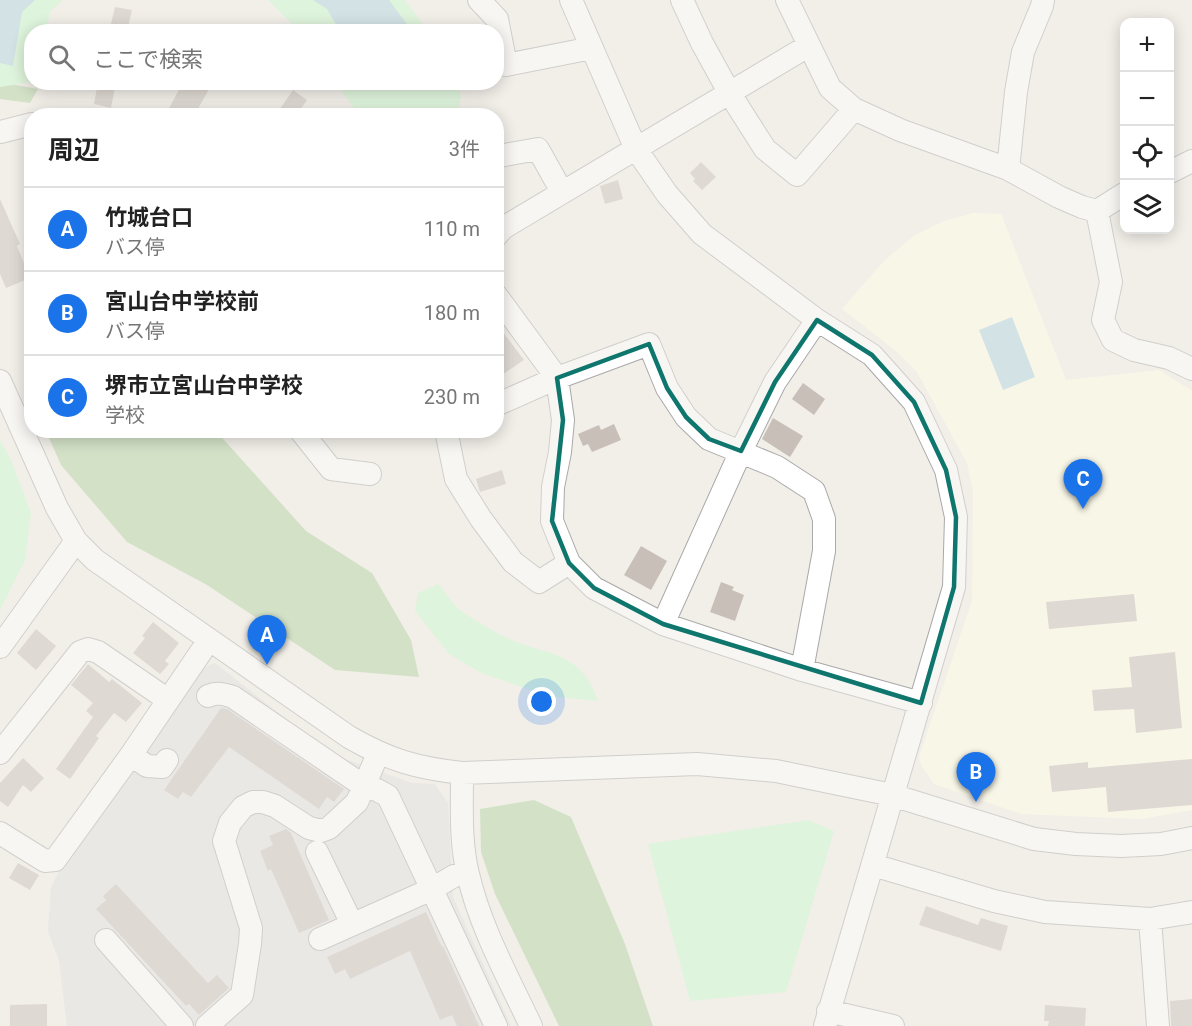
<!DOCTYPE html>
<html lang="ja">
<head>
<meta charset="utf-8">
<style>
	body { margin:0; font-family:Roboto,"Noto Sans JP",sans-serif; background:#f2f2f2; color:#222 }
	.controls { position:absolute; right:18px; top:18px; display:grid; overflow:hidden; border-radius:12px; box-shadow:0 3px 15px #0003 }
	.controls button { width:54px; height:54px; display:grid; place-items:center; padding:0; border:0; border-bottom:2px solid #e0e0e0; background:#fff; color:#222; font:30px sans-serif }
	.you { position:absolute; left:542px; top:702px; width:21px; height:21px; margin:-15px; border:4px solid #fff; border-radius:50%; background:#1a73e8; box-shadow:0 0 0 9px #1a73e833 }
	.badge { display:grid; place-items:center; width:39px; height:39px; border-radius:50%; background:#1a73e8; color:#fff; font-size:20px; font-weight:700 }
	.pin { position:absolute; translate:-50% -50px; filter:drop-shadow(0 2px 3px #0008) }
	.pin::after { content:''; position:absolute; top:32px; width:21px; height:18px; background:inherit; clip-path:polygon(0 0,100% 0,50% 100%) }
	.list { margin:0; padding:0; list-style:none }
	h2 { display:flex; justify-content:space-between; align-items:center; height:78px; margin:0; padding:0 24px; font-size:26px }
	h2 small { font-size:20px; font-weight:400; color:#767676 }
	.list li { display:grid; grid-template-columns:39px 1fr auto; gap:18px; align-items:center; box-sizing:border-box; height:84px; padding:0 24px; border-top:2px solid #e0e0e0 }
	.list b { display:block; font-size:22px; white-space:nowrap }
	.list p { margin:0; font-size:20px; white-space:nowrap; color:#767676 }
	.list em { font-size:20px; font-style:normal; color:#767676 }
	.icon { flex:none; width:33px; height:33px; fill:none; stroke:currentColor; stroke-width:2; stroke-linecap:round; stroke-linejoin:round }
	.map { position:relative; flex:none; width:1192px; height:1026px; overflow:hidden }
	.search { position:absolute; background:#fff; box-shadow:0 3px 15px #0003; left:24px; top:24px; width:480px; height:66px; display:flex; align-items:center; gap:15px; box-sizing:border-box; padding:0 21px; border-radius:24px; color:#767676; font-size:22px }
	.panel { position:absolute; background:#fff; box-shadow:0 3px 15px #0003; left:24px; top:108px; width:480px; height:330px; border-radius:24px }
	.map>svg:first-child { display:block }
	.residential { fill:#e0dfdf }
	.education { fill:#ffffe5 }
	.forest { fill:#add19e }
	.park { fill:#c8facc }
	.water { fill:#aad3df }
	.building { fill:#c7bfb8 }
	.lines { fill:none; stroke-linecap:round; stroke-linejoin:round }
	.minor-casing { stroke:#a9a9a9; stroke-width:24 }
	.minor { stroke:#fff; stroke-width:22 }
	.marked { fill:none; stroke:#0f766e; stroke-width:4.5; stroke-linejoin:round }
</style>
</head>
<body>
<div class="map">
<svg width="1192" height="1026" viewBox="0 0 1192 1026">
	<rect width="100%" height="100%" fill="#f2efe9"/>
	<path class="residential" d="M215,663L305,734L339,757L412,783L435,784L448,803L453,897L511,1026H67L59,961L48,931L51,887L65,860L199,670Z"/>
	<path class="education" d="M973,213L1001,214L1066,380L1159,370L1192,391V810L1142,819L1021,814L934,784L921,765L919,757L972,601L973,491L967,463L917,372L896,351L842,309L884,261L915,235L944,221Z"/>
	<path class="forest" d="M0,82L38,89L30,103L0,99Z
		M46,431H216L306,531L372,573L411,640L419,677L335,670L207,585L127,542L61,465Z
		M534,800L571,817L625,944L653,1026H559L495,894L481,852L480,809Z"/>
	<path class="park" d="M0,0H63L50,12L46,31L32,32L31,82L0,87Z
		M268,0H405L428,31H299Z
		M336,83H457L461,97L458,115H359Z
		M0,440L11,460L31,513L25,560L0,610Z
		M438,584C446,593 453,605 463,612C474,620 487,627 499,634C542,657 580,646 598,701L548,696L481,673L449,654L415,611L418,593Z
		M808,820L834,831L786,992L690,1001L648,844Z"/>
	<path class="water" d="M0,0H35L22,12L13,66L0,63Z
		M313,0H389L412,31H340L327,9Z
		M1012,317L1035,377L1003,390L979,330Z"/>
	<path class="building" d="M115,7L132,10L127,32H109Z
		M98,82H116L111,108L94,104Z
		M183,82H213L194,116H165Z
		M293,90L307,100L296,116H275Z
		M701,162L716,177L702,190L693,181L695,179L690,173Z
		M618,180L623,199L605,204L600,186Z
		M0,199L20,244L17,246L30,278L6,288L0,274Z
		M496,323L524,360L496,379Z
		M803,383L825,399L814,415L792,399Z
		M773,418L803,436L790,457L762,439Z
		M614,424L621,440L592,452L588,444L583,446L578,434L599,425L601,430Z
		M502,470L506,484L480,492L476,479Z
		M641,546L667,561L651,590L624,575Z
		M721,582L734,587L732,590L744,595L735,621L710,612Z
		M1134,594L1137,621L1049,629L1046,602Z
		M153,622L179,643L165,661L169,664L160,674L133,653L145,638L142,636Z
		M36,629L56,646L36,670L17,653Z
		M1175,652L1182,728L1136,733L1134,709L1094,711L1092,690L1132,687L1129,657Z
		M88,664L109,682L112,679L142,703L126,722L114,713L96,736L99,738L70,779L56,769L93,717L86,711L93,703L71,685Z
		M221,708L227,709L344,789L334,802L327,797L319,809L229,747L191,797L183,792L178,799L164,790Z
		M23,758L44,778L31,792L23,785L8,807L0,801V783Z
		M1192,759V805L1108,812L1106,787L1052,792L1049,766L1088,762V768Z
		M286,829L291,833L329,920L299,933L271,869L268,871L260,851L273,845L269,836Z
		M18,863L39,875L30,890L9,878Z
		M116,884L208,983L217,975L229,988L199,1015L189,1004L186,1006L96,909L106,900L103,896Z
		M926,906L978,925L981,918L1008,926L1001,951L919,925Z
		M426,912L442,947L443,946L479,1026H457L452,1015L440,1020L410,951L350,979L345,969L335,974L327,957Z
		M1192,999V1026H1171L1170,1001Z
		M47,1004V1026H10V1005Z
		M1045,1005L1086,1008L1085,1026H1048L1049,1021H1044Z"/>
	<g class="lines">
		<g class="minor-casing">
			<path id="minor" d="M479,0L497,19L506,65L592,48
				M571,0L636,149L667,194L702,234L817,320L872,355L914,402L946,470L956,517L954,587L825,1026
				M682,0L702,43L730,94L765,149L797,175L854,109
				M787,0L830,88L854,109L900,130L1008,169L1059,197L1082,207L1097,211L1124,194
				M0,132L32,124
				M499,156L538,149L562,192
				M1008,169L1016,92L1023,52L1042,6L1043,0
				M1170,172L1192,161
				M1097,211L1111,282L1103,320L1113,340L1134,350L1169,358L1192,369
				M496,236L503,228L808,46
				M496,295L557,378L563,420L560,452L553,487L552,521L569,563L594,588L663,624L802,670L921,703
				M0,381L57,508L76,541L95,560L349,737C389,760 416,768 462,773L697,764L776,771L892,795L1034,839L1076,844L1121,846L1161,844L1192,838
				M496,405L557,378L649,344L667,388L686,417L709,439L777,467L814,491L824,519V551L802,670
				M300,430L331,469L370,474
				M446,430L456,479L481,519L513,562L539,582L569,563
				M663,624L741,451L775,382L817,320
				M0,647L76,541
				M208,696C217,692 224,694 233,697L365,787L377,790L388,796L496,1026
				M0,753L80,652L88,649L98,652L168,700
				M131,755L147,766L162,767L167,760
				M462,773C462,806 460,842 468,874C480,927 508,977 531,1026
				M0,833L45,861L55,860L131,755L209,640
				M317,852L352,924
				M873,865L994,901L1045,912L1150,919L1192,912
				M1150,919L1158,1026
				M320,939L432,889L454,876L467,872
				M106,940L182,1026
				M828,1011L893,1026
				M207,1026L242,995L250,944L251,928L224,841L230,823L243,807L253,802H263L275,806L309,828L321,831L329,828L357,802L378,754"/>
		</g>
		<use href="#minor" class="minor"/>
	</g>
	<path d="M0 0H1192V1026H0ZM817,320L872,355L914,402L946,470L956,517L954,587L921,703L663,624L594,588L569,563L552,521L563,420L557,378L649,344L667,388L686,417L709,439L741,451L775,382Z" fill="#f2efe9" fill-opacity=".55" fill-rule="evenodd"/>
	<path class="marked" d="M817,320L872,355L914,402L946,470L956,517L954,587L921,703L663,624L594,588L569,563L552,521L563,420L557,378L649,344L667,388L686,417L709,439L741,451L775,382Z"/>
</svg>
<div class="controls">
<button>+</button>
<button>−</button>
<button><svg class="icon" aria-label="locate" viewBox="0 0 24 24"><circle cx="12" cy="12" r="6"/><path d="M12 2v4M12 18v4M2 12h4M18 12h4"/></svg></button>
<button><svg class="icon" aria-label="layers" viewBox="0 0 24 24"><path d="M12 4l9 5-9 5-9-5zM3 14l9 5 9-5"/></svg></button>
</div>
<div class="you"></div>
<div class="pin badge" style="left:267px;top:665px">A</div>
<div class="pin badge" style="left:976px;top:802px">B</div>
<div class="pin badge" style="left:1083px;top:509px">C</div>
<div class="search"><svg class="icon" aria-label="search" viewBox="0 0 24 24"><circle cx="10" cy="10" r="6"/><path d="M15 15l6 6"/></svg>ここで検索</div>
<section class="panel">
<h2>周辺<small>3件</small></h2>
<ul class="list">
<li><span class="badge">A</span><div><b>竹城台口</b><p>バス停</p></div><em>110 m</em></li>
<li><span class="badge">B</span><div><b>宮山台中学校前</b><p>バス停</p></div><em>180 m</em></li>
<li><span class="badge">C</span><div><b>堺市立宮山台中学校</b><p>学校</p></div><em>230 m</em></li>
</ul>
</section>
</div>
</body>
</html>
